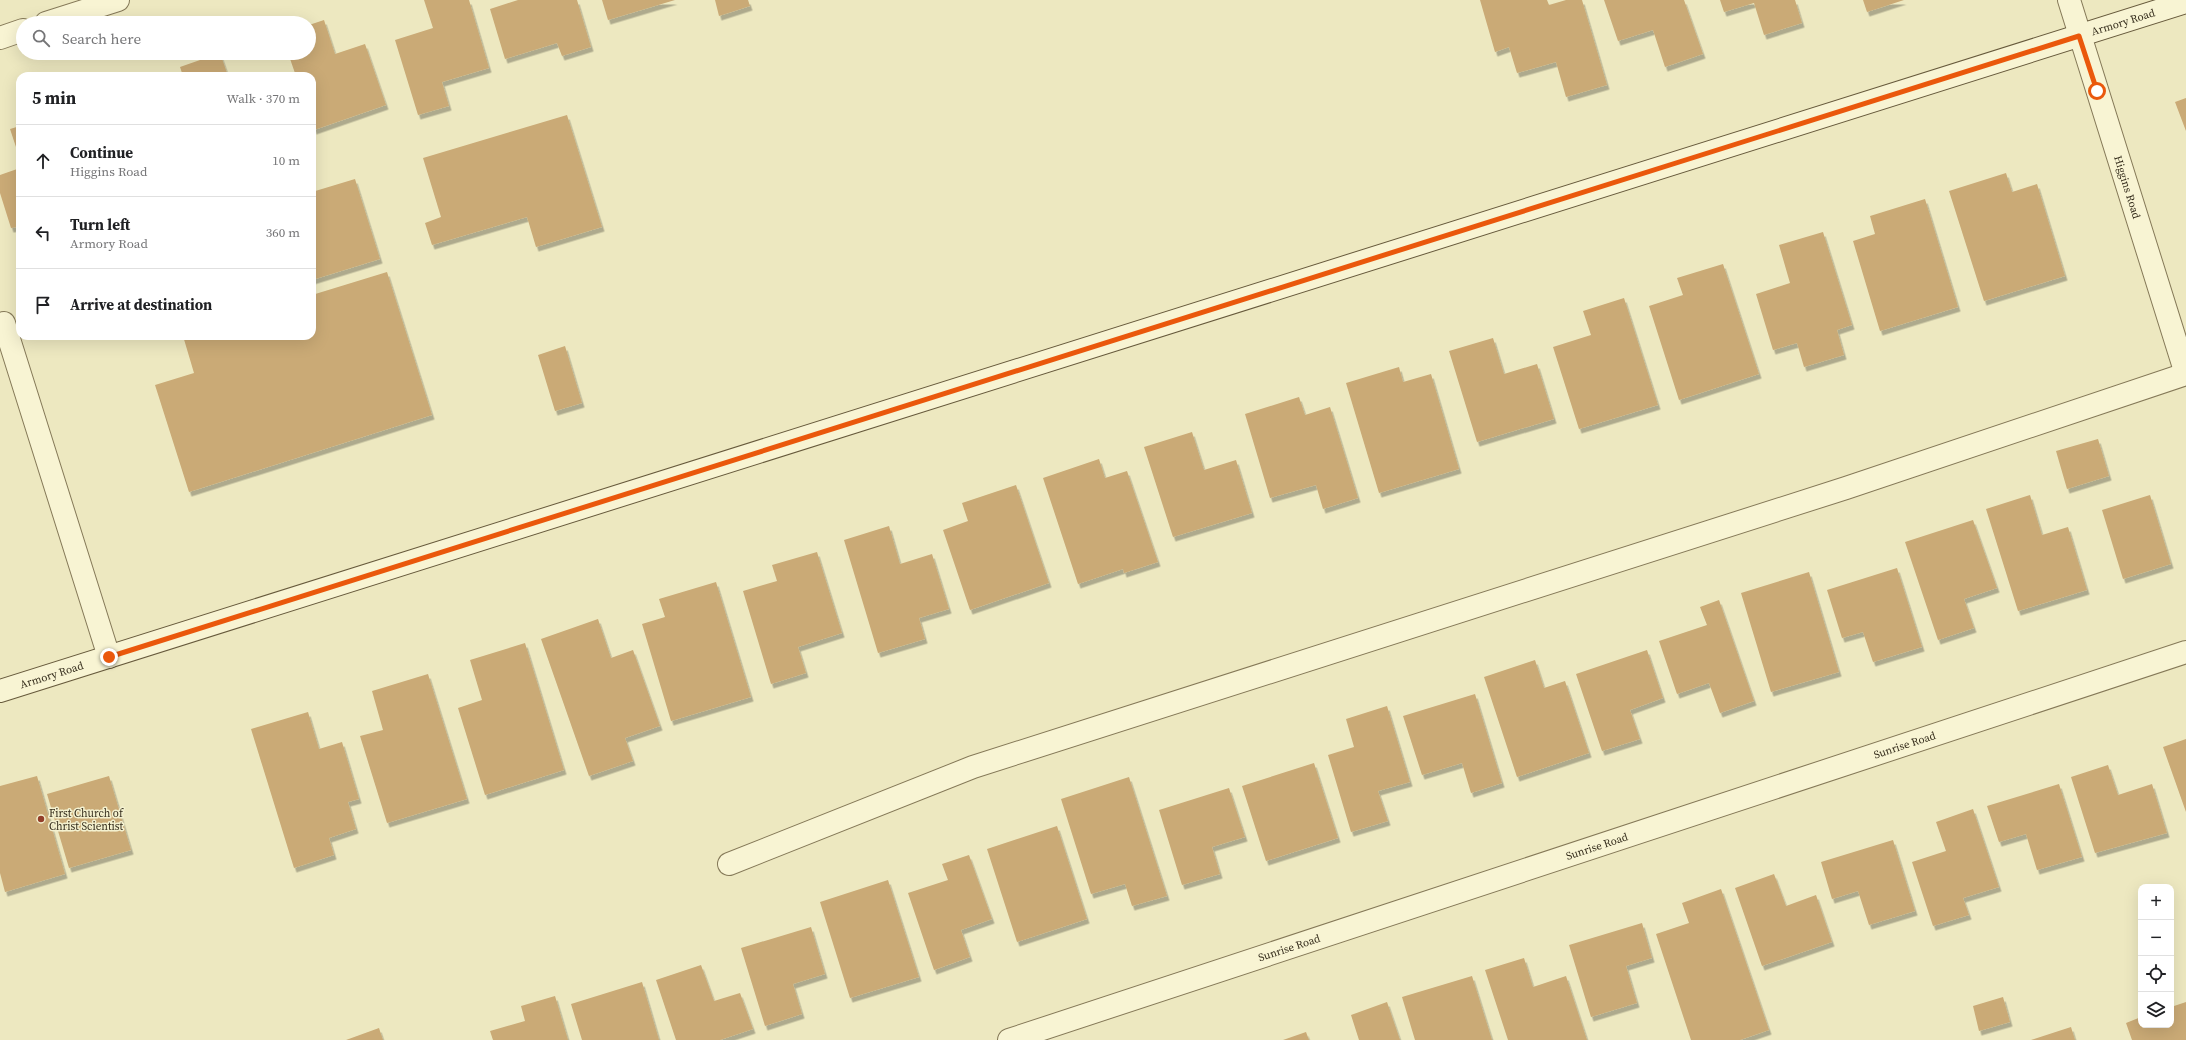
<!DOCTYPE html>
<html lang="en">
<head>
<meta charset="utf-8">
<style>
	body { margin:0; font-family:"Source Serif 4",serif; background:#f2f2f2; color:#202124 }
	.controls { position:absolute; right:12px; bottom:12px; display:grid; overflow:hidden; border-radius:8px; box-shadow:0 4px 16px #0002 }
	.controls button { width:36px; height:36px; display:grid; place-items:center; padding:0; border:0; border-bottom:1px solid #e0e0e0; background:#fff; color:#202124; font:20px sans-serif }
	.stop { position:absolute; width:12px; height:12px; margin:-9px; border:3px solid #ea580c; border-radius:50%; background:#fff }
	.stop.end { background:#ea580c; border-color:#fff; box-shadow:0 1px 4px #0008 }
	.list { margin:0; padding:0; list-style:none }
	h2 { display:flex; justify-content:space-between; align-items:center; height:52px; margin:0; padding:0 16px; font-size:17px }
	h2 small { font-size:13px; font-weight:400; color:#757577 }
	.list li { display:grid; grid-template-columns:26px 1fr auto; gap:12px; align-items:center; box-sizing:border-box; height:72px; padding:0 16px; border-top:1px solid #e0e0e0 }
	.list b { display:block; font-size:15px; white-space:nowrap }
	.list p { margin:0; font-size:13px; white-space:nowrap; color:#757577 }
	.list em { font-size:13px; font-style:normal; color:#757577 }
	.icon { flex:none; width:22px; height:22px; fill:none; stroke:currentColor; stroke-width:2; stroke-linecap:round; stroke-linejoin:round }
	.map { position:relative; flex:none; width:2186px; height:1040px; overflow:hidden }
	.search { position:absolute; background:#fff; box-shadow:0 4px 16px #0002; left:16px; top:16px; width:300px; height:44px; display:flex; align-items:center; gap:10px; box-sizing:border-box; padding:0 14px; border-radius:22px; color:#757577; font-size:15px }
	.panel { position:absolute; background:#fff; box-shadow:0 4px 16px #0002; left:16px; top:72px; width:300px; height:268px; border-radius:12px }
	.map>svg:first-child { display:block }
	.building { fill:#caaa76; filter:url(#shadow) }
	.lines { fill:none; stroke-linecap:round; stroke-linejoin:round }
	.service-casing { stroke:#857958; stroke-width:24 }
	.minor-casing { stroke:#857958; stroke-width:24 }
	.secondary-casing { stroke:#675a3c; stroke-width:24 }
	.service { stroke:#f8f4d3; stroke-width:22 }
	.minor { stroke:#f8f4d3; stroke-width:22 }
	.secondary { stroke:#f8f4d3; stroke-width:22 }
	.route { stroke:#ea580c; stroke-width:5 }
	.poi-dot { fill:#933e29; stroke:#f4f1cf; stroke-width:1.5 }
	.labels { text-anchor:middle; stroke-width:3; stroke-linejoin:round; paint-order:stroke }
	.street-label { font-size:11px; fill:#352d1c; stroke:#f4f1cf }
	.poi-label { font-size:11px; fill:#352d1c; stroke:#f4f1cf; text-anchor:start }
</style>
</head>
<body>
<div class="map">
<svg width="2186" height="1040" viewBox="0 0 2186 1040">
	<defs>
		<filter id="shadow"><feDropShadow dx="2.5" dy="4.5" stdDeviation="0" flood-color="#0004"/></filter>
	</defs>
	<rect width="100%" height="100%" fill="#ede8c0"/>
	<path class="building" d="M424,0H469L489,68L442,82L449,106L418,115L395,40L433,28Z
		M518,0H577L591,47L562,56L557,43L505,59L490,9Z
		M602,0H675L608,20Z
		M715,0H748L750,6L719,16Z
		M1480,0H1547L1549,5L1566,0H1582L1607,85L1566,97L1556,62L1517,73L1509,47L1495,52Z
		M1604,0H1684L1703,54L1665,67L1653,30L1618,41Z
		M1720,0H1795L1802,23L1764,35L1754,3L1724,12Z
		M1863,0H1904L1867,12Z
		M324,20L335,54L365,44L386,105L314,130L312,123V76H296L288,53H309V25Z
		M220,53L228,76H183L180,67Z
		M2186,98V131L2175,102Z
		M567,115L602,227L536,247L527,217L432,245L425,223L441,217L423,158Z
		M20,126V159L10,129Z
		M20,168V238L17,227L11,228L0,193V175Z
		M2006,173L2012,192L2037,184L2065,276L1984,301L1949,191Z
		M355,179L380,259L312,280V192Z
		M1925,199L1958,307L1880,331L1853,241L1875,234L1870,216Z
		M1823,232L1852,325L1837,330L1844,355L1804,367L1797,343L1773,350L1756,294L1790,283L1779,245Z
		M1723,264L1759,374L1679,400L1649,306L1683,295L1677,278Z
		M387,272L432,415L189,492L155,385L194,373L183,336H312V295Z
		M1624,298L1658,405L1579,429L1553,347L1591,335L1583,311Z
		M1493,338L1504,374L1537,364L1554,419L1477,442L1449,351Z
		M565,346L582,403L555,411L538,355Z
		M1399,367L1403,382L1431,374L1459,469L1379,493L1346,383Z
		M1299,397L1305,415L1330,407L1358,498L1323,509L1316,485L1270,498L1245,414Z
		M1192,432L1204,470L1236,460L1252,513L1173,537L1144,447Z
		M2098,439L2109,476L2067,489L2056,451Z
		M1099,459L1105,478L1127,471L1158,562L1124,573L1123,569L1078,584L1043,478Z
		M1016,485L1049,583L970,610L943,530L968,521L962,503Z
		M2030,495L2042,535L2068,527L2087,590L2018,611L1986,509Z
		M2150,495L2171,564L2123,579L2102,510Z
		M1973,520L1997,588L1964,599L1974,628L1938,640L1905,542Z
		M889,526L900,564L932,554L949,609L919,618L925,639L878,653L844,540Z
		M817,552L842,633L798,647L806,673L771,684L743,591L777,581L772,565Z
		M1897,568L1922,647L1873,662L1863,632L1842,638L1827,590Z
		M1809,572L1839,672L1771,692L1741,593Z
		M716,582L751,697L671,721L642,624L665,617L659,599Z
		M1719,600L1754,701L1720,713L1709,683L1677,694L1659,641L1707,625L1700,607Z
		M598,619L611,658L633,650L660,726L625,738L633,761L589,776L541,639Z
		M525,643L564,770L485,795L458,708L482,700L470,660Z
		M1647,650L1663,698L1630,710L1640,739L1602,751L1576,674Z
		M1535,660L1544,688L1565,681L1589,753L1517,777L1484,677Z
		M428,674L467,799L387,823L360,736L383,730L372,691Z
		M1475,694L1502,783L1471,793L1462,763L1422,775L1403,716Z
		M1387,706L1410,782L1378,791L1388,821L1351,832L1328,755L1354,747L1346,719Z
		M308,712L319,749L342,742L359,799L348,802L356,829L329,838L334,855L294,868L251,729Z
		M2186,739V812L2163,747Z
		M1314,763L1338,838L1266,861L1242,786Z
		M2108,765L2118,795L2152,784L2167,833L2095,853L2071,777Z
		M37,776L65,874L5,892L0,873V786Z
		M109,776L131,850L69,868L47,794Z
		M1129,777L1167,896L1132,906L1125,884L1091,894L1061,799Z
		M2059,784L2082,857L2037,870L2026,834L1999,842L1987,806Z
		M1229,788L1245,837L1212,847L1220,874L1182,885L1159,810Z
		M1973,809L1999,887L1963,898L1969,915L1933,926L1912,862L1946,851L1936,822Z
		M1057,826L1087,919L1017,942L987,849Z
		M1893,840L1915,911L1869,925L1858,891L1832,899L1821,862Z
		M969,855L992,919L961,930L970,957L934,970L908,893L948,880L942,864Z
		M1774,874L1786,906L1816,895L1832,942L1762,966L1735,888Z
		M888,880L919,977L850,998L820,902Z
		M1721,889L1769,1030L1740,1040H1691L1656,934L1689,923L1682,903Z
		M1642,923L1652,958L1626,966L1637,1003L1591,1017L1569,945Z
		M811,927L825,974L793,984L802,1014L765,1026L741,948Z
		M1524,958L1533,987L1566,976L1587,1040H1508L1485,970Z
		M701,965L714,1001L740,993L753,1029L720,1040H676L656,980Z
		M1472,976L1492,1040H1415L1402,997Z
		M642,982L659,1040H582L571,1004Z
		M555,996L568,1040H493L490,1031L525,1021L521,1006Z
		M2003,997L2010,1022L1979,1031L1973,1006Z
		M1387,1002L1400,1040H1359L1351,1015Z
		M2186,1002V1040H2132L2126,1023L2141,1017V1025H2171V1007Z
		M2071,1027L2075,1040H2031Z
		M379,1028L383,1040H346Z
		M1306,1032L1309,1040H1283Z"/>
	<g class="lines">
		<g class="service-casing">
			<path id="service" d="M0,324L4,323L109,657
				M729,864L973,767L1846,488L2186,374"/>
		</g>
		<g class="minor-casing">
			<g id="minor">
				<path id="s1" d="M2069,0L2186,374"/>
				<path d="M46,23L118,0"/>
				<path d="M0,38L23,30"/>
				<path id="s2" d="M1009,1040L2186,652"/>
			</g>
		</g>
		<g class="secondary-casing">
			<g id="secondary">
				<path id="s3" d="M0,691L2186,2"/>
			</g>
		</g>
		<use href="#service" class="service"/>
		<use href="#minor" class="minor"/>
		<use href="#secondary" class="secondary"/>
	</g>
	<g class="lines">
		<path class="route" d="M109,657L2079,36L2097,91"/>
	</g>
	<circle class="poi-dot" cx="41" cy="819" r="4"/>
	<g class="labels">
		<g class="street-label">
			<text dy="4" stroke="none"><textPath href="#s3" startOffset="2226">Armory Road</textPath></text>
			<text dy="4" stroke="none"><textPath href="#s1" startOffset="196">Higgins Road</textPath></text>
			<text dy="4" stroke="none"><textPath href="#s3" startOffset="54">Armory Road</textPath></text>
			<text dy="4" stroke="none"><textPath href="#s2" startOffset="943">Sunrise Road</textPath></text>
			<text dy="4" stroke="none"><textPath href="#s2" startOffset="619">Sunrise Road</textPath></text>
			<text dy="4" stroke="none"><textPath href="#s2" startOffset="295">Sunrise Road</textPath></text>
		</g>
		<g class="poi-label">
			<text x="49" y="817">First Church of<tspan x="49" dy="13">Christ Scientist</tspan></text>
		</g>
	</g>
</svg>
<div class="controls">
<button>+</button>
<button>−</button>
<button><svg class="icon" aria-label="locate" viewBox="0 0 24 24"><circle cx="12" cy="12" r="6"/><path d="M12 2v4M12 18v4M2 12h4M18 12h4"/></svg></button>
<button><svg class="icon" aria-label="layers" viewBox="0 0 24 24"><path d="M12 4l9 5-9 5-9-5zM3 14l9 5 9-5"/></svg></button>
</div>
<div class="stop" style="left:2097px;top:91px"></div>
<div class="stop end" style="left:109px;top:657px"></div>
<div class="search"><svg class="icon" aria-label="search" viewBox="0 0 24 24"><circle cx="10" cy="10" r="6"/><path d="M15 15l6 6"/></svg>Search here</div>
<section class="panel">
<h2>5 min<small>Walk · 370 m</small></h2>
<ul class="list">
<li><svg class="icon" aria-label="ahead" viewBox="0 0 24 24"><path d="M12 20V5M6 11l6-6 6 6"/></svg><div><b>Continue</b><p>Higgins Road</p></div><em>10 m</em></li>
<li><svg class="icon" aria-label="left" viewBox="0 0 24 24"><path d="M17 20v-9H6M10 6l-5 5 5 5"/></svg><div><b>Turn left</b><p>Armory Road</p></div><em>360 m</em></li>
<li><svg class="icon" aria-label="arrive" viewBox="0 0 24 24"><path d="M6 21V4h12l-3 4 3 4H6"/></svg><div><b>Arrive at destination</b></div></li>
</ul>
</section>
</div>
</body>
</html>
